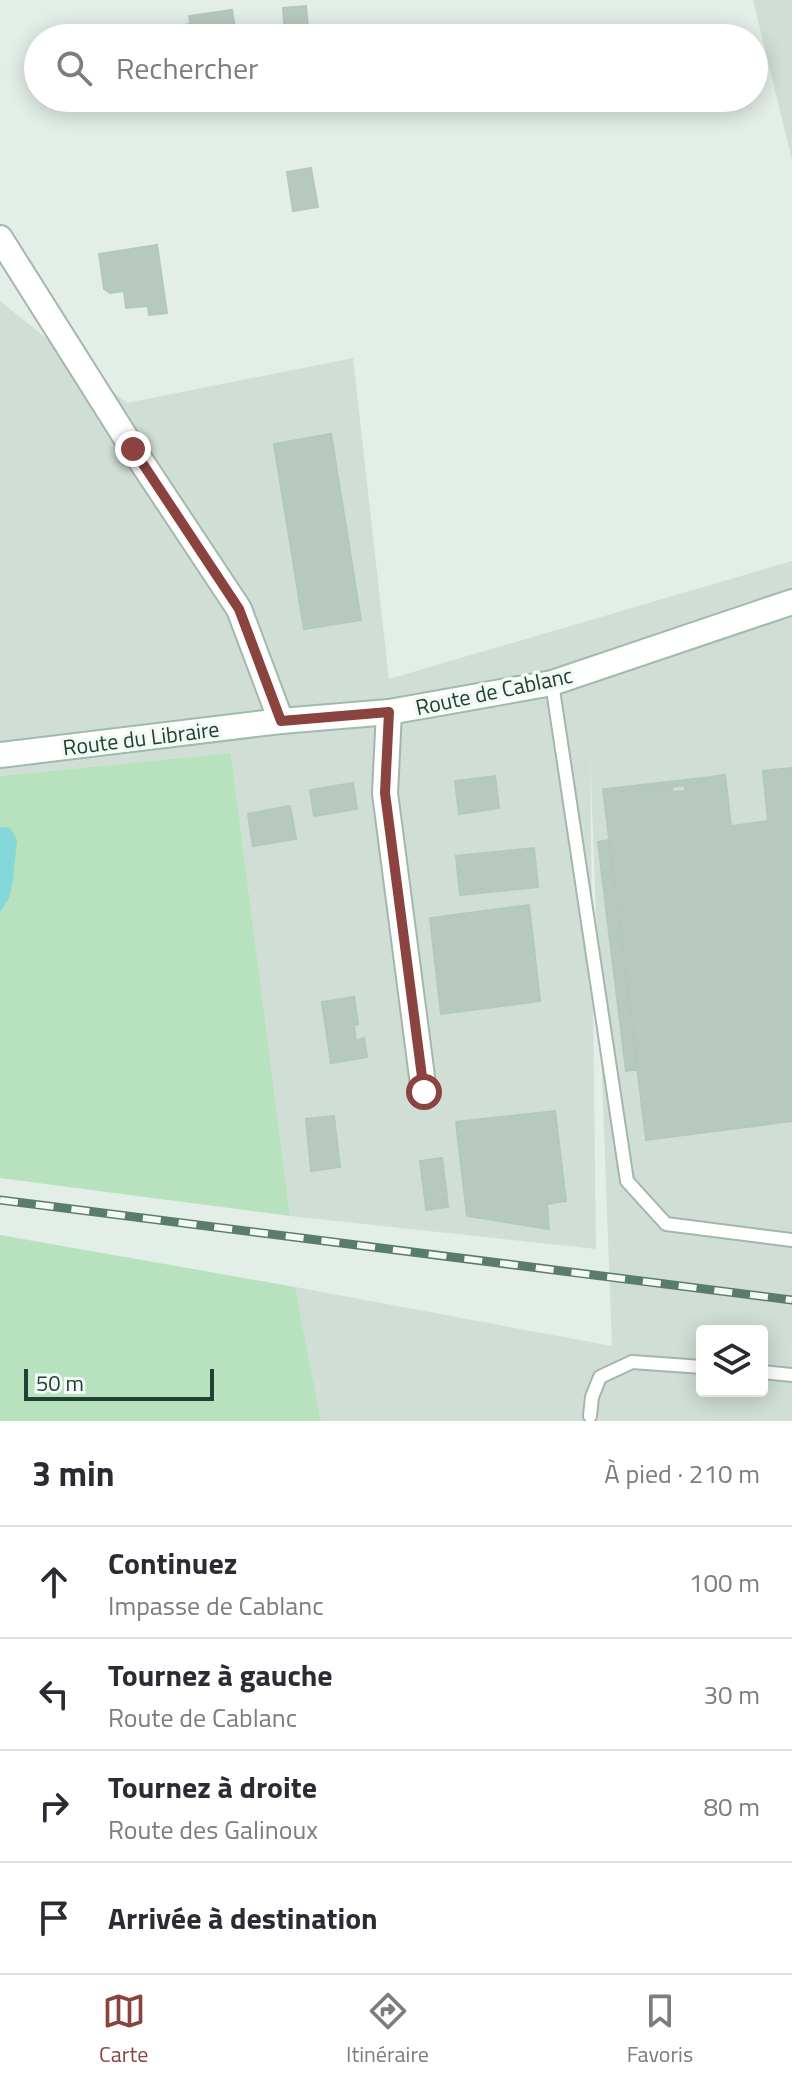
<!DOCTYPE html>
<html lang="fr">
<head>
<meta charset="utf-8">
<style>
	body { margin:0; font-family:"Titillium Web",sans-serif; background:#f2f2f3; color:#2b2b33 }
	.controls { position:absolute; right:24px; bottom:24px; display:grid; overflow:hidden; border-radius:8px; box-shadow:0 4px 20px #0003 }
	.controls button { width:72px; height:72px; display:grid; place-items:center; padding:0; border:0; border-bottom:2px solid #e1e1e2; background:#fff; color:#2b2b33; font:40px sans-serif }
	.scale { position:absolute; left:24px; bottom:20px; width:190px; box-sizing:border-box; padding-left:8px; border:4px solid #204133; border-top:0; font-size:22px; line-height:28px; white-space:nowrap; color:#204133; -webkit-text-stroke:6px #f3faf5; paint-order:stroke }
	.stop { position:absolute; width:24px; height:24px; margin:-18px; border:6px solid #8a433f; border-radius:50%; background:#fff }
	.stop.end { background:#8a433f; border-color:#fff; box-shadow:0 2px 8px #0008 }
	.list { margin:0; padding:0; list-style:none }
	h2 { display:flex; justify-content:space-between; align-items:center; height:104px; margin:0; padding:0 32px; font-size:34px }
	h2 small { font-size:26px; font-weight:400; color:#7c7c81 }
	.list li { display:grid; grid-template-columns:52px 1fr auto; gap:24px; align-items:center; box-sizing:border-box; height:112px; padding:0 32px; border-top:2px solid #e1e1e2 }
	.list b { display:block; font-size:30px; white-space:nowrap }
	.list p { margin:0; font-size:26px; white-space:nowrap; color:#7c7c81 }
	.list em { font-size:26px; font-style:normal; color:#7c7c81 }
	.icon { flex:none; width:44px; height:44px; fill:none; stroke:currentColor; stroke-width:2; stroke-linecap:round; stroke-linejoin:round }
	.map { position:relative; flex:none; width:792px; height:1421px; overflow:hidden }
	.search { position:absolute; background:#fff; box-shadow:0 4px 20px #0003; left:24px; right:24px; top:24px; height:88px; display:flex; align-items:center; gap:20px; box-sizing:border-box; padding:0 28px; border-radius:44px; color:#7c7c81; font-size:30px }
	.sheet { height:552px; background:#fff }
	nav { display:flex; justify-content:space-around; align-items:center; box-sizing:border-box; height:112px; border-top:2px solid #e1e1e2; background:#fff; font-size:22px; color:#7c7c81 }
	nav a { display:grid; justify-items:center; gap:4px }
	nav .on { color:#8a433f }
	.map>svg:first-child { display:block }
	.built { fill:#d0ded5; fill-rule:evenodd }
	.green { fill:#b8e1bd }
	.water { fill:#84d8d9 }
	.building { fill:#b7c9bf; stroke:#b3c8bc; stroke-width:2 }
	.lines { fill:none; stroke-linecap:round; stroke-linejoin:round }
	.service-casing { stroke:#a4b7ad; stroke-width:16 }
	.minor-casing { stroke:#a4b7ad; stroke-width:28 }
	.secondary-casing { stroke:#9fbbad; stroke-width:28 }
	.service { stroke:#fff; stroke-width:12 }
	.minor { stroke:#fff; stroke-width:24 }
	.secondary { stroke:#fff; stroke-width:24 }
	.rail-casing { stroke:#5a7c6e; stroke-width:9 }
	.rail { stroke:#f3faf5; stroke-width:6; stroke-dasharray:18; stroke-linecap:butt }
	.route { stroke:#8a433f; stroke-width:10 }
	.labels { text-anchor:middle; stroke-width:7; stroke-linejoin:round; paint-order:stroke }
	.street-label { font-size:22px; fill:#204133; stroke:#f3faf5 }
</style>
</head>
<body>
<div class="map">
<svg width="792" height="1421" viewBox="0 0 792 1421">
	<rect width="100%" height="100%" fill="#e2eee7"/>
	<path class="built" d="M753,0H792V160Z
		M0,301L127,403L353,358L389,679L792,561V1421H321L295,1287L612,1346L590,753L596,1249L290,1216L231,753L0,776ZM702,1331H762V1391H702Z"/>
	<path class="green" d="M231,753L290,1216L0,1178V776Z
		M0,1235L295,1287L321,1421H0Z"/>
	<path class="water" d="M0,827L10,828L17,840L13,880L9,898L0,912Z"/>
	<path class="building" d="M306,6L309,38H285L283,8Z
		M232,10L236,35L214,38H192L189,16Z
		M190,24L192,38H146L145,32Z
		M311,168L318,207L293,211L287,172Z
		M157,245L167,313L149,315L148,306L126,308L124,291L110,293L104,289L99,254Z
		M331,434L361,620L304,629L274,444Z
		M792,768V1121L646,1140L603,789L611,794L672,787V792L685,791V785L703,783L710,777L725,775L731,826L768,821L763,771Z
		M495,776L499,808L459,814L455,781Z
		M710,777L703,783L611,794L606,789Z
		M353,783L357,809L314,816L310,790Z
		M290,806L296,839L253,846L248,814Z
		M609,840L638,1069L626,1071L598,842Z
		M534,848L538,887L460,895L456,856Z
		M529,905L540,1001L441,1014L430,918Z
		M354,997L358,1024L354,1025L356,1041L364,1038L367,1057L331,1063L322,1002Z
		M555,1111L566,1201L547,1204L549,1229L467,1216L456,1122Z
		M334,1116L340,1167L311,1171L306,1119Z
		M442,1158L447,1197L425,1199L420,1161Z
		M447,1197L448,1207L426,1210L425,1199Z"/>
	<g class="lines">
		<g class="service-casing">
			<path id="service" d="M552,683L627,1181L666,1224L792,1240
				M762,1372L792,1375
				M590,1416L592,1397L600,1377L632,1362L702,1367"/>
		</g>
		<g class="minor-casing">
			<path id="minor" d="M0,238L133,449L239,609L281,721
				M389,712L385,793L424,1092"/>
		</g>
		<g class="secondary-casing">
			<path id="secondary" d="M0,755L281,721L389,712L552,683L792,602"/>
		</g>
		<use href="#service" class="service"/>
		<use href="#minor" class="minor"/>
		<use href="#secondary" class="secondary"/>
		<g class="rail-casing">
			<path id="rail" d="M0,1200L792,1300"/>
		</g>
		<use href="#rail" class="rail"/>
	</g>
	<g class="lines">
		<path class="route" d="M133,449L239,609L281,721L389,712L385,793L424,1092"/>
	</g>
	<g class="labels">
		<g class="street-label">
			<text transform="translate(494 691) rotate(-12)" y="8">Route de Cablanc</text>
			<text transform="translate(141 738) rotate(-7)" y="8">Route du Libraire</text>
		</g>
	</g>
</svg>
<div class="controls">
<button><svg class="icon" aria-label="layers" viewBox="0 0 24 24"><path d="M12 4l9 5-9 5-9-5zM3 14l9 5 9-5"/></svg></button>
</div>
<div class="scale">50 m</div>
<div class="stop" style="left:424px;top:1092px"></div>
<div class="stop end" style="left:133px;top:449px"></div>
<div class="search"><svg class="icon" aria-label="search" viewBox="0 0 24 24"><circle cx="10" cy="10" r="6"/><path d="M15 15l6 6"/></svg>Rechercher</div>
</div>
<section class="sheet">
<h2>3 min<small>À pied · 210 m</small></h2>
<ul class="list">
<li><svg class="icon" aria-label="ahead" viewBox="0 0 24 24"><path d="M12 20V5M6 11l6-6 6 6"/></svg><div><b>Continuez</b><p>Impasse de Cablanc</p></div><em>100 m</em></li>
<li><svg class="icon" aria-label="left" viewBox="0 0 24 24"><path d="M17 20v-9H6M10 6l-5 5 5 5"/></svg><div><b>Tournez à gauche</b><p>Route de Cablanc</p></div><em>30 m</em></li>
<li><svg class="icon" aria-label="right" viewBox="0 0 24 24"><path d="M7 20v-9h11M14 6l5 5-5 5"/></svg><div><b>Tournez à droite</b><p>Route des Galinoux</p></div><em>80 m</em></li>
<li><svg class="icon" aria-label="arrive" viewBox="0 0 24 24"><path d="M6 21V4h12l-3 4 3 4H6"/></svg><div><b>Arrivée à destination</b></div></li>
</ul>
</section>
<nav>
<a class="on"><svg class="icon" aria-label="map" viewBox="0 0 24 24"><path d="M3 6l6-2 6 2 6-2v14l-6 2-6-2-6 2zM9 4v14M15 6v14"/></svg>Carte</a>
<a><svg class="icon" aria-label="directions" viewBox="0 0 24 24"><path d="M12 3l9 9-9 9-9-9zM9 14v-3h6M13 9l2 2-2 2"/></svg>Itinéraire</a>
<a><svg class="icon" aria-label="saved" viewBox="0 0 24 24"><path d="M7 4h10v16l-5-4-5 4z"/></svg>Favoris</a>
</nav>
</body>
</html>
